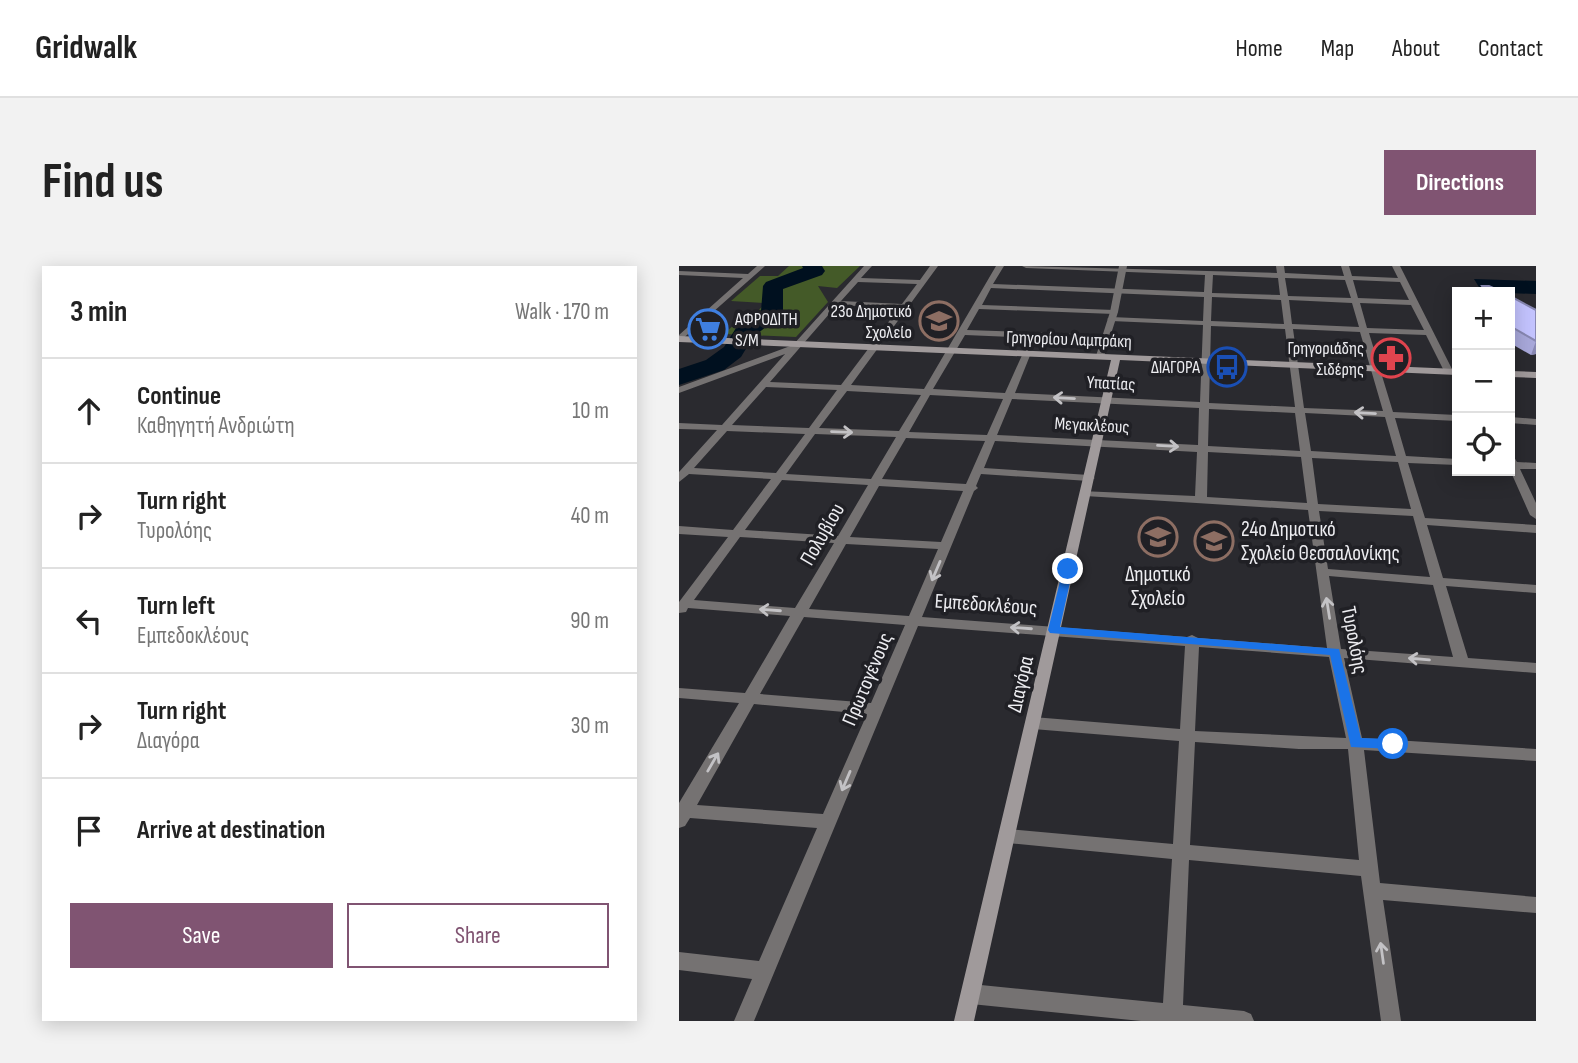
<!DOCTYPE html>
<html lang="en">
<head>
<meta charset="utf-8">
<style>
	body { margin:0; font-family:"Sofia Sans Condensed",sans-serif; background:#f2f2f2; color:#222 }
	.controls { position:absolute; right:21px; top:21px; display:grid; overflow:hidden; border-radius:0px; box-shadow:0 4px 18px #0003 }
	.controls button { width:63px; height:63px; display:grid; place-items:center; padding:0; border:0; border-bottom:2px solid #e0e0e0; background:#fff; color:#222; font:35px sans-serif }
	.stop { position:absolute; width:21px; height:21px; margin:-16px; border:5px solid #1a73e8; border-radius:50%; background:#fff }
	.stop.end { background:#1a73e8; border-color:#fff; box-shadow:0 2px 7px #0008 }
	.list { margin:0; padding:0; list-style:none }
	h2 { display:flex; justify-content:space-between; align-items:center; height:91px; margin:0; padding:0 28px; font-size:30px }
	h2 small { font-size:23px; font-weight:400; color:#767676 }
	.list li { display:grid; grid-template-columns:46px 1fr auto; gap:21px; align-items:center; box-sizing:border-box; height:105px; padding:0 28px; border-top:2px solid #e0e0e0 }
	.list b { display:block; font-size:26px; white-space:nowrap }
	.list p { margin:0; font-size:23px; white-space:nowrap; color:#767676 }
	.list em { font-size:23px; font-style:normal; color:#767676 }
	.actions { display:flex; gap:14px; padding:21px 28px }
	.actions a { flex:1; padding:16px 0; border:2px solid #805472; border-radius:0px; text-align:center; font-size:24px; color:#805472 }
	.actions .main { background:#805472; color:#fff }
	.icon { flex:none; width:38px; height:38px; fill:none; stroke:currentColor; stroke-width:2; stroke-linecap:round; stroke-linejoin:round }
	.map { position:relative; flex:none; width:857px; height:755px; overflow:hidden; border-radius:0px }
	header { display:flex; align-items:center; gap:42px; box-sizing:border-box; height:98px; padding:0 35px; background:#fff; border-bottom:2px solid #e0e0e0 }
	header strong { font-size:33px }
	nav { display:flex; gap:38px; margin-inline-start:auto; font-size:24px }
	.intro { display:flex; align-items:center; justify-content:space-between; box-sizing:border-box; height:168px; padding:0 42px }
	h1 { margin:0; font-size:49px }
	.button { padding:18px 32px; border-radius:0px; background:#805472; color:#fff; font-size:24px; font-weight:700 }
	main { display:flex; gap:42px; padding:0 42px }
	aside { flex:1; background:#fff; border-radius:0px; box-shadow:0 4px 18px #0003 }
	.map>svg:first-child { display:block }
	.green { fill:#445a28 }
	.water { fill:#00101f }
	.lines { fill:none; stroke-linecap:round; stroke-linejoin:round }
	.river { fill:#00101f; fill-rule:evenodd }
	.minor { fill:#757272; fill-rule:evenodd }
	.tertiary { fill:#757272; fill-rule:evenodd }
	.secondary { fill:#a09a9b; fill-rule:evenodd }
	.wall { fill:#a8a8da }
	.shaded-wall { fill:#8888b2 }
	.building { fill:#c3c3fe; stroke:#8888b2; stroke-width:2 }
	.oneway { stroke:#c3c2c5 }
	.route { fill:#1a73e8 }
	.labels { text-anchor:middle; stroke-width:7; stroke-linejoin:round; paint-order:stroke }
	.far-poi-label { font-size:18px; fill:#ededf1; stroke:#202025; text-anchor:end }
	.far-street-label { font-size:18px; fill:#ededf1; stroke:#202025 }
	.poi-label { font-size:21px; fill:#ededf1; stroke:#202025; text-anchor:start }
	.street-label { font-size:21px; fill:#ededf1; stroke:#202025 }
</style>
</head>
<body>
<header>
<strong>Gridwalk</strong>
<nav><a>Home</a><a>Map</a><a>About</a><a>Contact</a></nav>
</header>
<div class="intro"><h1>Find us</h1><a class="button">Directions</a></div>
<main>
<aside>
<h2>3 min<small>Walk · 170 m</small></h2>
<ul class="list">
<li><svg class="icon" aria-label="ahead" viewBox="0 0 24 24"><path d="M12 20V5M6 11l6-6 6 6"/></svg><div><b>Continue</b><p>Καθηγητή Ανδριώτη</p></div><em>10 m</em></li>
<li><svg class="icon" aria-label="right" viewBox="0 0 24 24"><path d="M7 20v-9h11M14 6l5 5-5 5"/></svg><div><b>Turn right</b><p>Τυρολόης</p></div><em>40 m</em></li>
<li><svg class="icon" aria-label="left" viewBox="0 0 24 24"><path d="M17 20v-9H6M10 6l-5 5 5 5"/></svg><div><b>Turn left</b><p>Εμπεδοκλέους</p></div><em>90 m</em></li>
<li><svg class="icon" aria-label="right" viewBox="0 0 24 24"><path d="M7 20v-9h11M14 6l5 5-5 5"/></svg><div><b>Turn right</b><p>Διαγόρα</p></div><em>30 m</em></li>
<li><svg class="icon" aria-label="arrive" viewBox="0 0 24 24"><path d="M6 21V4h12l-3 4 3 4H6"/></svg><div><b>Arrive at destination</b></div></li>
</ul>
<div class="actions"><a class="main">Save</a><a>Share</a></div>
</aside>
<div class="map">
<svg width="857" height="755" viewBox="0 0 857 755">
	<rect width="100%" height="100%" fill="#2a2a2f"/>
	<path class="green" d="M110,0H181L158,22L139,20L149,36L117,71L45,68L70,45H79L86,37L52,35L81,10H99Z"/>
	<path class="water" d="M795,13L857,15V28L803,26Z"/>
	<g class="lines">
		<path class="river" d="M123,0H143L146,5L143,9L104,23V48L74,71L62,91L45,104L0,119V103L27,94L45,81L57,62L82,45L84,20L87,16L124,2Z"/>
		<path class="minor" d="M78,0H86L0,76V69L64,12L0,9V5L69,8Z
			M185,0H193L182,12L241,14L251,0H259L172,119L245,123L317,0H325L314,18L525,26L526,9L347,2L343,0L598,7L597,0H605L606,7L665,10L662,0H670L673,10L719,12L713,0H721L774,105L766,107L747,69L690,67L714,146L778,149V155L716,152L727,190L778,193V199L729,197L746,252L857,259V267L748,259L764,312L857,319V327L767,320L789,392L857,397V407L665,392L683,472L857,483V495L685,484L701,617L857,631V647L704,634L722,755H702L682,610L510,594L504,739L565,745L572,748L575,755H462L292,738L285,735L282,728L285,721L292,718L484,737L493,593L328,577L322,575L319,570L322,565L328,563L494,578L500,475L354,463L349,461L346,457L349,453L354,451L501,463L506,380L239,360L75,755H55L73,713L0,704V686L80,695L138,562L11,552L6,560L0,562V537L60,437L0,432V422L66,427L111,350L9,342L7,346L0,347V336L49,271L0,268V260L54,264L92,213L10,208L0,216V206L38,164L0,163V157L43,159L106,88L0,127V121L114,79ZM534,9L599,12L601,29L533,27ZM606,12L666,14L672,32L609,30ZM674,14L721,16L730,34L679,32ZM179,16L238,18L223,38L162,35ZM312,22L525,31L524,55L432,51L428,53L432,55L524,59L521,136L336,127L352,87L348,84L344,87L326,127L254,123L286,69L427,75L431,72L427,69L288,64L300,43L435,48L439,46L435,44L303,39ZM533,31L602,34L605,58L532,55ZM610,34L673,37L680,61L613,58ZM681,37L732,39L745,64L688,62ZM158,39L220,42L162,119L91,116ZM532,60L606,63L616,141L530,137ZM614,63L681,66L704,145L625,142ZM87,121L158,124L130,162L53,159ZM168,125L242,129L220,165L140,162ZM251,129L324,133L308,169L230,166ZM333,133L520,142L519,179L318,169ZM530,143L616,147L621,185L529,180ZM626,147L706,151L717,190L632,185ZM48,165L126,168L97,207L15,202ZM136,168L217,171L192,213L107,208ZM227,172L306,175L287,218L203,213ZM316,175L518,186L516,230L402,225V229L406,230L629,244L648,382L519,372L513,369L508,371L243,351L295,225L299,222L297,220L302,208L410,215L416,212L410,209L305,202ZM529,186L622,191L628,237L528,231ZM633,192L719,196L732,243L639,238ZM103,214L189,219L159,270L66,264ZM200,220L284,225L262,276L171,271ZM640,245L734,250L751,311L649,303ZM61,271L155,277L116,342L15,334ZM167,278L259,283L230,350L130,343ZM650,310L754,319L774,391L662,383ZM125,351L226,359L192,437L81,428ZM520,381L650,391L667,472L516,465ZM75,438L188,448L144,548L18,539ZM516,476L620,483H669L680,594L511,579Z
			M831,151L857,153V159L831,157Z
			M831,190L835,191L838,196L857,197V203H841L857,237V253L851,249L831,204Z"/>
		<path class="tertiary" d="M440,0H448L439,46L425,90L421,93L417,90L431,46Z"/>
		<path class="secondary" d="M0,70L778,103V109L441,94L295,755H275L432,94L0,76Z
			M831,105L857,106V112L831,111Z"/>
	</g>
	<path class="wall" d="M831,30L857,44V88L852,89L831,77Z"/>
	<path class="shaded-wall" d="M857,75V88L852,89Z"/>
	<path class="building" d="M803,20H810L823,26H807Z
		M831,30L857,44V75L831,60Z"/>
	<defs><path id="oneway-shaft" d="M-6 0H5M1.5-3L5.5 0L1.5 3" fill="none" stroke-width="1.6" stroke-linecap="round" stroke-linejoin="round" transform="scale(1.75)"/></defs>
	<g class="oneway">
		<use href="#oneway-shaft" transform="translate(385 132) rotate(-177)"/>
		<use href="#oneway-shaft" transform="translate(686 147) rotate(-177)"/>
		<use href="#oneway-shaft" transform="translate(163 166) rotate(2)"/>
		<use href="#oneway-shaft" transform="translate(489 180) rotate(3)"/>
		<use href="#oneway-shaft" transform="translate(257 305) rotate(113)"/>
		<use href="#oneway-shaft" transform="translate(649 342) rotate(-99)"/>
		<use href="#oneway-shaft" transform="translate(91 344) rotate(-176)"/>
		<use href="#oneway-shaft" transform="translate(342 362) rotate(-176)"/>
		<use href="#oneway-shaft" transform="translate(740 393) rotate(-175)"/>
		<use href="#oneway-shaft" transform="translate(34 496) rotate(-60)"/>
		<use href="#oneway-shaft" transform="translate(167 515) rotate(113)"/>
		<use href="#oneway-shaft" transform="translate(703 687) rotate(-98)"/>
	</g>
	<path class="route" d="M389,300L394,303L381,361L660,383L682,472L714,473L720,478L714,483L672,481L651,389L371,367L369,364L384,303Z"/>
	<defs>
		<g id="school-ring" transform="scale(2.0125)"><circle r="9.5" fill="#202025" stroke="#8d6e63" stroke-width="1.5"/><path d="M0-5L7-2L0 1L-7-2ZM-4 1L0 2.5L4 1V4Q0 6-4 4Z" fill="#8d6e63"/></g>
		<g id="supermarket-ring" transform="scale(2.0125)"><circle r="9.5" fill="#202025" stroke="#3f7fe0" stroke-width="1.5"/><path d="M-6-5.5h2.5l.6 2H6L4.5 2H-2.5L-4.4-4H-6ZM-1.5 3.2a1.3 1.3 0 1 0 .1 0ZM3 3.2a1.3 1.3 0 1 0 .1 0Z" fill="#3f7fe0"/></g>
		<g id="pharmacy-ring" transform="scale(2.0125)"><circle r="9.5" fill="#202025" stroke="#e0444e" stroke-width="1.5"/><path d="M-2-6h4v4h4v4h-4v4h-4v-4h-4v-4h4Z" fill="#e0444e"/></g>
		<g id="bus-ring" transform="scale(2.0125)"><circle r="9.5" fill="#202025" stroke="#1a4fb4" stroke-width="1.5"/><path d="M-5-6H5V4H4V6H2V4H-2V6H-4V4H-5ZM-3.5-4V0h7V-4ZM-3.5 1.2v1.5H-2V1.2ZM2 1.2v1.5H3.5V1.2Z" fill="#1a4fb4"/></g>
	</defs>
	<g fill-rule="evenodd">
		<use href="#school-ring" x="260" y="55"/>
		<use href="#supermarket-ring" x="29" y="63"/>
		<use href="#pharmacy-ring" x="712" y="92"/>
		<use href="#bus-ring" x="548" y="101"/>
		<use href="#school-ring" x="479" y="271"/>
		<use href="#school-ring" x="535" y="275"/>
	</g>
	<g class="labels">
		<g class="far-poi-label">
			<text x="233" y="51">23ο Δημοτικό<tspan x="233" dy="21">Σχολείο</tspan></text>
			<text x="56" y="59" text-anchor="start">ΑΦΡΟΔΙΤΗ<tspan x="56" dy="21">S/M</tspan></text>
			<text x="685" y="88">Γρηγοριάδης<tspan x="685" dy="21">Σιδέρης</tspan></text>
			<text x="521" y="107">ΔΙΑΓΟΡΑ</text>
		</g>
		<g class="far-street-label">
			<text transform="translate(390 73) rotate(2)" y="6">Γρηγορίου Λαμπράκη</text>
			<text transform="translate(432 117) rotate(3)" y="6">Υπατίας</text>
			<text transform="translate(413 159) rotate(3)" y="6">Μεγακλέους</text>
		</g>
		<g class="poi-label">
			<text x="562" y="270">24ο Δημοτικό<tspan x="562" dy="24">Σχολείο Θεσσαλονίκης</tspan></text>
			<text x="479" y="315" text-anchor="middle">Δημοτικό<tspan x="479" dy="24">Σχολείο</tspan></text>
		</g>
		<g class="street-label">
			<text transform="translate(143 268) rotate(-60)" y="7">Πολυβίου</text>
			<text transform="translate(307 338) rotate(4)" y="7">Εμπεδοκλέους</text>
			<text transform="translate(676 374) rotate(79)" y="7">Τυρολόης</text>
			<text transform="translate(188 413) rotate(-67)" y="7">Πρωτογένους</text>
			<text transform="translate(341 418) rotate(-77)" y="7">Διαγόρα</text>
		</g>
	</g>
</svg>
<div class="controls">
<button>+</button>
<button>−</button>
<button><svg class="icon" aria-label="locate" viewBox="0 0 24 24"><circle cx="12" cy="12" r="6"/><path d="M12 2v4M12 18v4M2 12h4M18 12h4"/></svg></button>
</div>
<div class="stop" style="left:714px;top:478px"></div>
<div class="stop end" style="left:389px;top:303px"></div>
</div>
</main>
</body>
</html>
